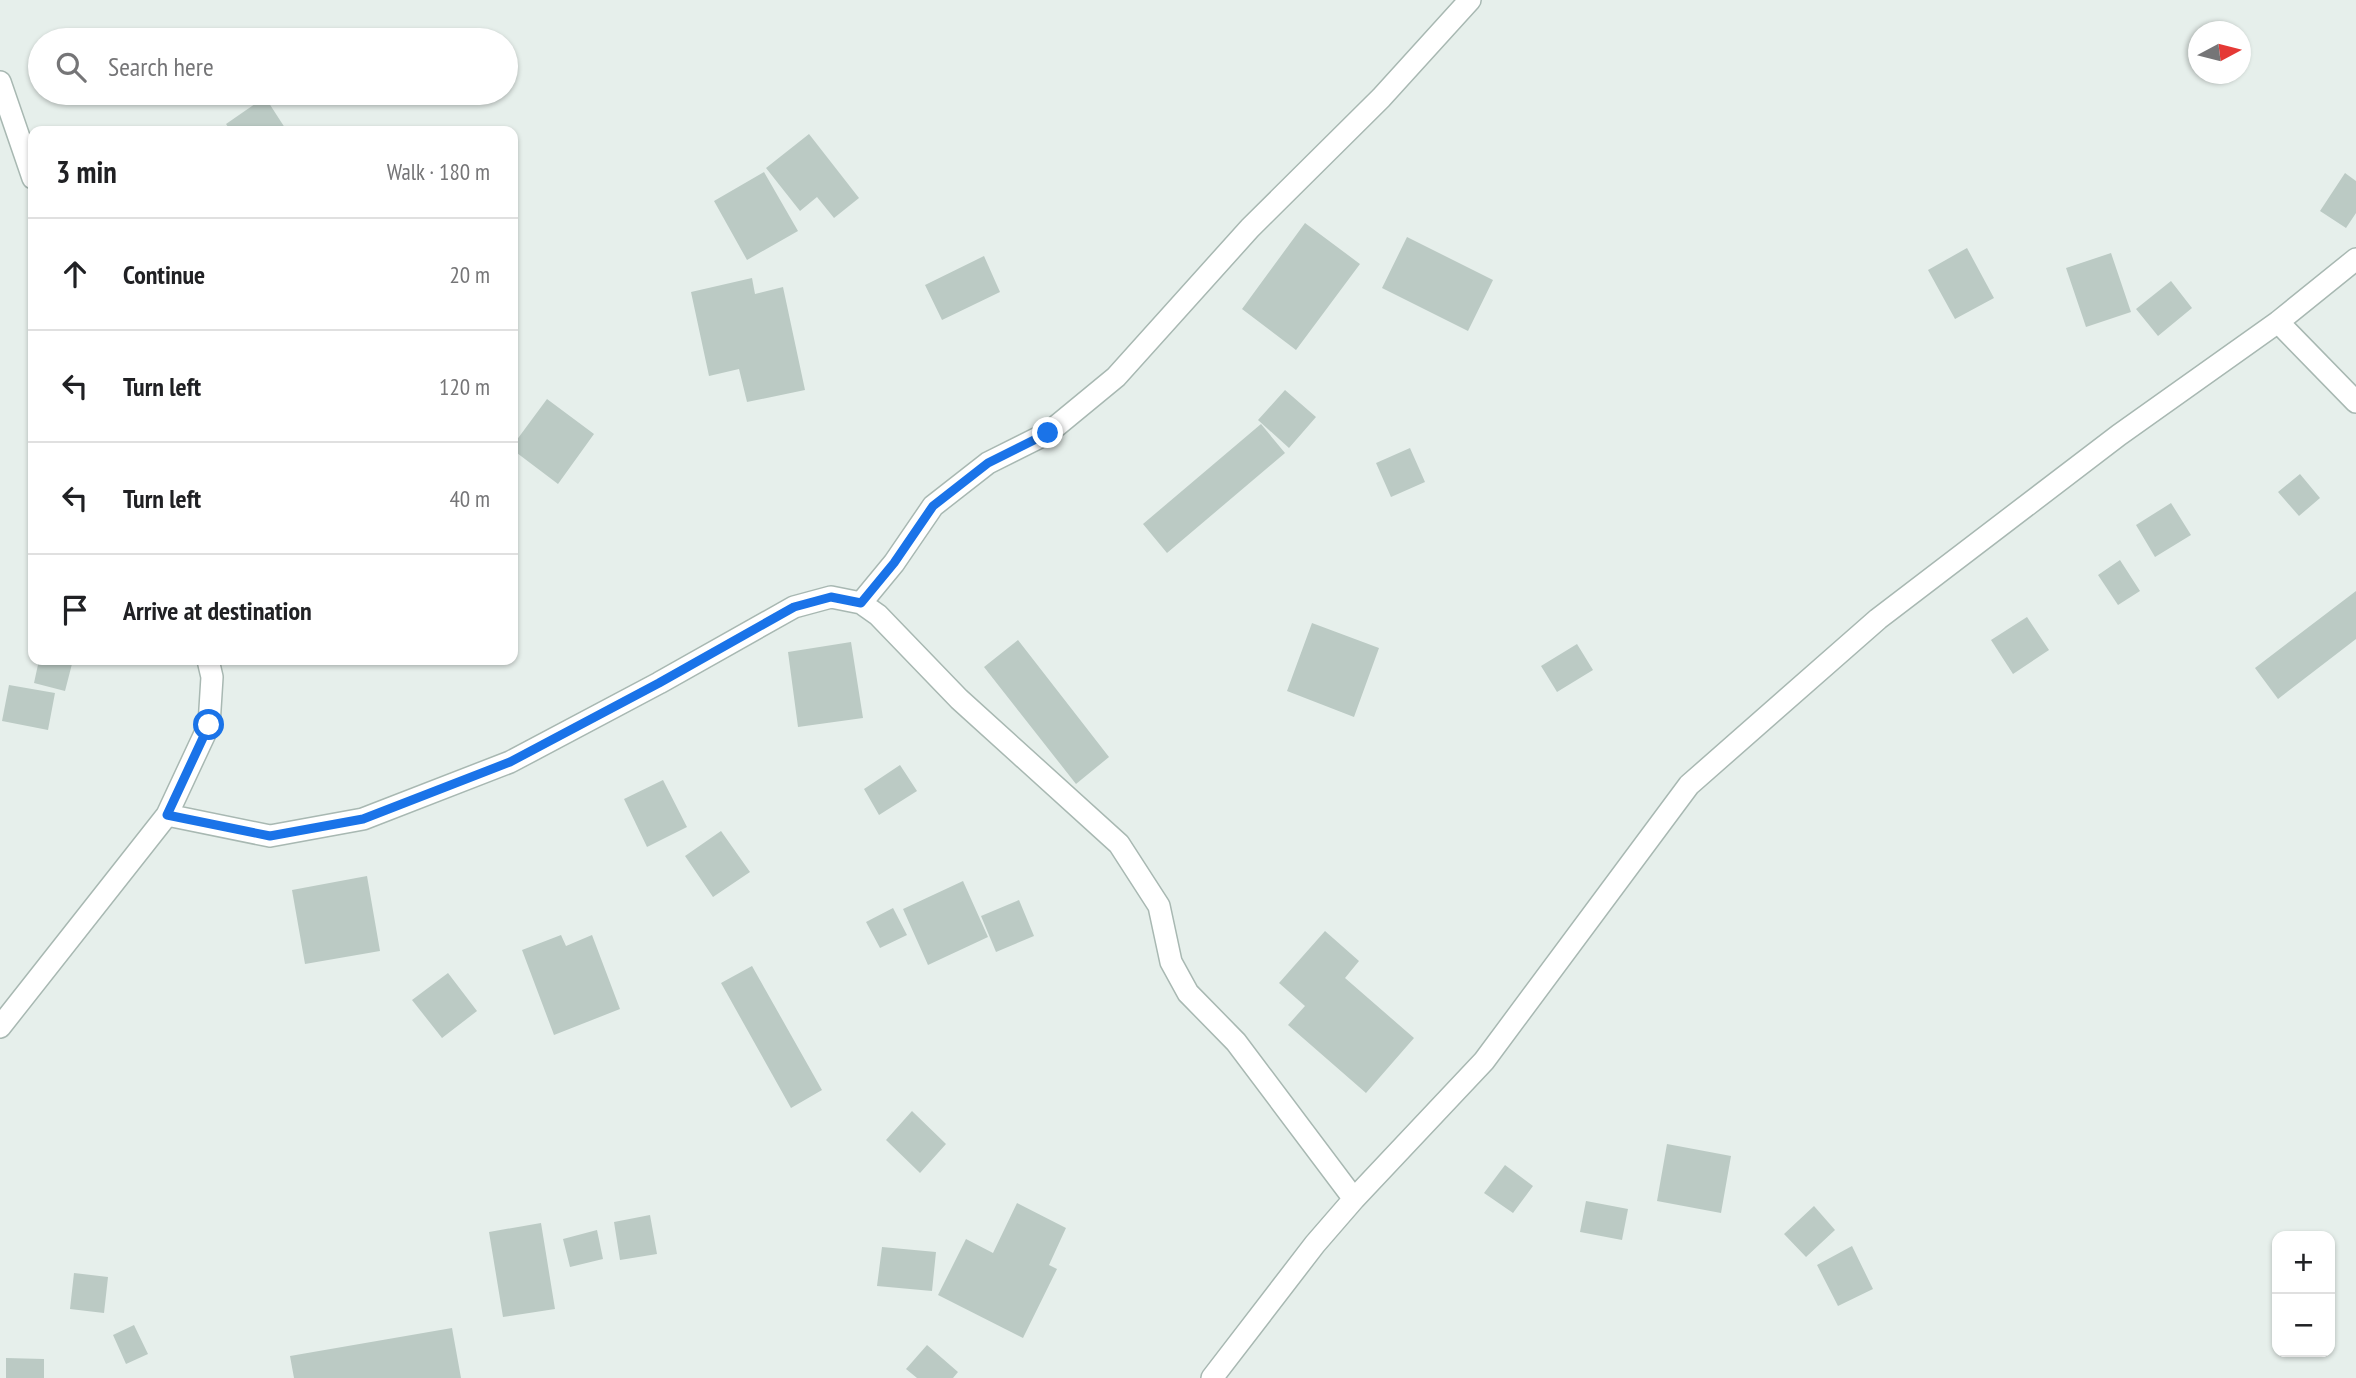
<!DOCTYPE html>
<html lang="en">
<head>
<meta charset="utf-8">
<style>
	body { margin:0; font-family:"PT Sans Narrow",sans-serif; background:#f6f6f6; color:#202124 }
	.controls { position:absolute; right:21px; bottom:21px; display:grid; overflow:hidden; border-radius:14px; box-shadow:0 2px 5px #0004 }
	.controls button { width:63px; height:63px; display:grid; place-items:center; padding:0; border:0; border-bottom:2px solid #e0e0e0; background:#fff; color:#202124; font:35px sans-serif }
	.compass { position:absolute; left:2188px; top:21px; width:63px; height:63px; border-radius:50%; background:#fff; box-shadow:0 2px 5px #0004; rotate:83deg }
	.stop { position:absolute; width:21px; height:21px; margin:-16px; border:5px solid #1a73e8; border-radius:50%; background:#fff }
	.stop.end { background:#1a73e8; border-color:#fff; box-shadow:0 2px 7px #0008 }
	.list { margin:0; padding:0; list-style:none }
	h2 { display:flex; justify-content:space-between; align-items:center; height:91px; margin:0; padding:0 28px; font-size:30px }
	h2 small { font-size:23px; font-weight:400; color:#757577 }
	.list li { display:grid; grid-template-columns:46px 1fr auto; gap:21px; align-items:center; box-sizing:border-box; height:112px; padding:0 28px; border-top:2px solid #e0e0e0 }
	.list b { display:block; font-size:26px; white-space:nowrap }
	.list em { font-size:23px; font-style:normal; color:#757577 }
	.icon { flex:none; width:38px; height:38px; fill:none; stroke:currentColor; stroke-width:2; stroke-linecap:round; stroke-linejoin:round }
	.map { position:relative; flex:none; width:2356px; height:1378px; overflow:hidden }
	.search { position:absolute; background:#fff; box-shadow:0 2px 5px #0004; left:28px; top:28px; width:490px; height:77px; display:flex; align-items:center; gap:18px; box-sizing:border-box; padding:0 24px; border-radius:38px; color:#757577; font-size:26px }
	.panel { position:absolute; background:#fff; box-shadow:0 2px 5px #0004; left:28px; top:126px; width:490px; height:539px; border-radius:14px }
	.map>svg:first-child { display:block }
	.building { fill:#bbcac4 }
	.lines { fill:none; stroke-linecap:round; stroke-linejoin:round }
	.minor-casing { stroke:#a8b8b2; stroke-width:24 }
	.minor { stroke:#fff; stroke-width:21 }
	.route { stroke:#1a73e8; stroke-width:9 }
</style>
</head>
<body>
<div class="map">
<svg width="2356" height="1378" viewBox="0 0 2356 1378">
	<rect width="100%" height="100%" fill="#e6efeb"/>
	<path class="building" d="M265,97L287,131H231L226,124Z
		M809,134L859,198L834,218L817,197L800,211L766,168Z
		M764,172L798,231L747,260L714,201Z
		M2345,173L2356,181V213L2346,228L2320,211Z
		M1305,223L1360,264L1296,350L1242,309Z
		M1407,237L1493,280L1468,331L1382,288Z
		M1967,248L1994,298L1955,319L1928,270Z
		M2111,253L2131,312L2086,327L2066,268Z
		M984,256L1000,292L942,320L925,285Z
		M752,278L755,294L783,287L805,390L747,402L739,369L709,376L691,292Z
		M2171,281L2192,308L2158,336L2136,309Z
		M1285,390L1316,417L1289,448L1258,420Z
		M547,399L594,434L558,484L513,450V445Z
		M1261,424L1285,453L1167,553L1143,524Z
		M1410,448L1425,482L1391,497L1376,463Z
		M2300,474L2320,498L2299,516L2278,492Z
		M2171,503L2191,535L2155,557L2136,525Z
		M2120,560L2140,591L2118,605L2098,575Z
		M2356,591V639L2278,699L2255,668Z
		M2027,617L2049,650L2013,674L1991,640Z
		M1312,623L1379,648L1354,717L1287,691Z
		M1018,640L1109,757L1076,784L984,667Z
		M851,642L863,718L798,727L788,652Z
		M1577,644L1593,670L1557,692L1541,666Z
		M39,660H73L65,691L34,683Z
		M9,685L55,693L48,730L2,721Z
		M900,765L917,791L879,815L864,789Z
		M663,780L687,827L647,847L624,799Z
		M721,831L750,872L713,897L685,856Z
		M367,876L380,951L305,964L292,890Z
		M963,881L988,937L928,965L903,909Z
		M1019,900L1034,936L996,952L981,916Z
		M893,908L907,935L880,948L866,922Z
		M1325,931L1359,961L1345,978L1414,1038L1366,1093L1288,1025L1305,1006L1279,983Z
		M561,935L566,946L592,935L620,1009L554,1035L522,950Z
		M752,966L822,1090L791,1108L721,983Z
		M448,973L477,1011L442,1038L412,1000Z
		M912,1111L946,1144L920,1173L886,1140Z
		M1667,1144L1731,1156L1721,1213L1657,1201Z
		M1505,1165L1533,1186L1513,1213L1484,1193Z
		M1586,1201L1628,1209L1622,1240L1580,1232Z
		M1017,1203L1066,1228L1049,1265L1057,1269L1023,1338L938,1295L966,1239L993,1253Z
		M1814,1206L1835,1230L1806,1257L1784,1234Z
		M650,1215L657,1254L620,1260L614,1222Z
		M541,1223L555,1309L503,1317L489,1232Z
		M597,1230L603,1259L570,1267L563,1239Z
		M1852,1246L1873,1289L1838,1306L1817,1265Z
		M882,1247L936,1252L932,1291L877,1286Z
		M74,1273L108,1277L104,1313L70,1309Z
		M134,1325L148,1354L126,1364L113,1335Z
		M452,1328L461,1378H294L290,1356Z
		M927,1345L958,1372L953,1378H917L906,1369Z
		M6,1358L44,1359V1378H6Z"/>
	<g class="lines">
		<g class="minor-casing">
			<path id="minor" d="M0,82L33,178
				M2278,322L2356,402
				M861,603L894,563L933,506L988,463L1048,433L1116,377L1250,228L1381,98L1470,0
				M167,815L270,836L363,819L510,762L659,683L794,607L831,597L861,603L878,615L959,699L1119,844L1159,906L1171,962L1188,993L1236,1042L1354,1199
				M0,1027L167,815L209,725L212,677L208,660
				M1212,1378L1315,1244L1354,1199L1484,1061L1689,785L1878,619L2119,435L2278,322L2356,259"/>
		</g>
		<use href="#minor" class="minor"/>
	</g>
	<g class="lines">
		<path class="route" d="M209,725L167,815L270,836L363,819L510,762L659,683L794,607L831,597L861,603L894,563L933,506L988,463L1048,433"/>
	</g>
</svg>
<div class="controls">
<button>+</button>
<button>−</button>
</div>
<svg class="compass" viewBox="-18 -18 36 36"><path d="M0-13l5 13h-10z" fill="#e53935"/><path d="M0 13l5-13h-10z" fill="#757577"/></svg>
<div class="stop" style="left:209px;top:725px"></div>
<div class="stop end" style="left:1048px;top:433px"></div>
<div class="search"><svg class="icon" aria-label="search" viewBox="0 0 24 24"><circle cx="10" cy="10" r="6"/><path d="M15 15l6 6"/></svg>Search here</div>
<section class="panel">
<h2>3 min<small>Walk · 180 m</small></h2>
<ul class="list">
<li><svg class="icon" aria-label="ahead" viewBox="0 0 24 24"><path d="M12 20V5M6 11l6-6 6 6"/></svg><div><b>Continue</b></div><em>20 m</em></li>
<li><svg class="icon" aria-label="left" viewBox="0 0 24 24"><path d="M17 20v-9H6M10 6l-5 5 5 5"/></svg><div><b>Turn left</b></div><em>120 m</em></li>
<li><svg class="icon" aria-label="left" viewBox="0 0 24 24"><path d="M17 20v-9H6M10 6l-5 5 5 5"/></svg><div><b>Turn left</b></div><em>40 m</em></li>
<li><svg class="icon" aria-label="arrive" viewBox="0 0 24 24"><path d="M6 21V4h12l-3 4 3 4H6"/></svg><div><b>Arrive at destination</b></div></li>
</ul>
</section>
</div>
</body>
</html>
